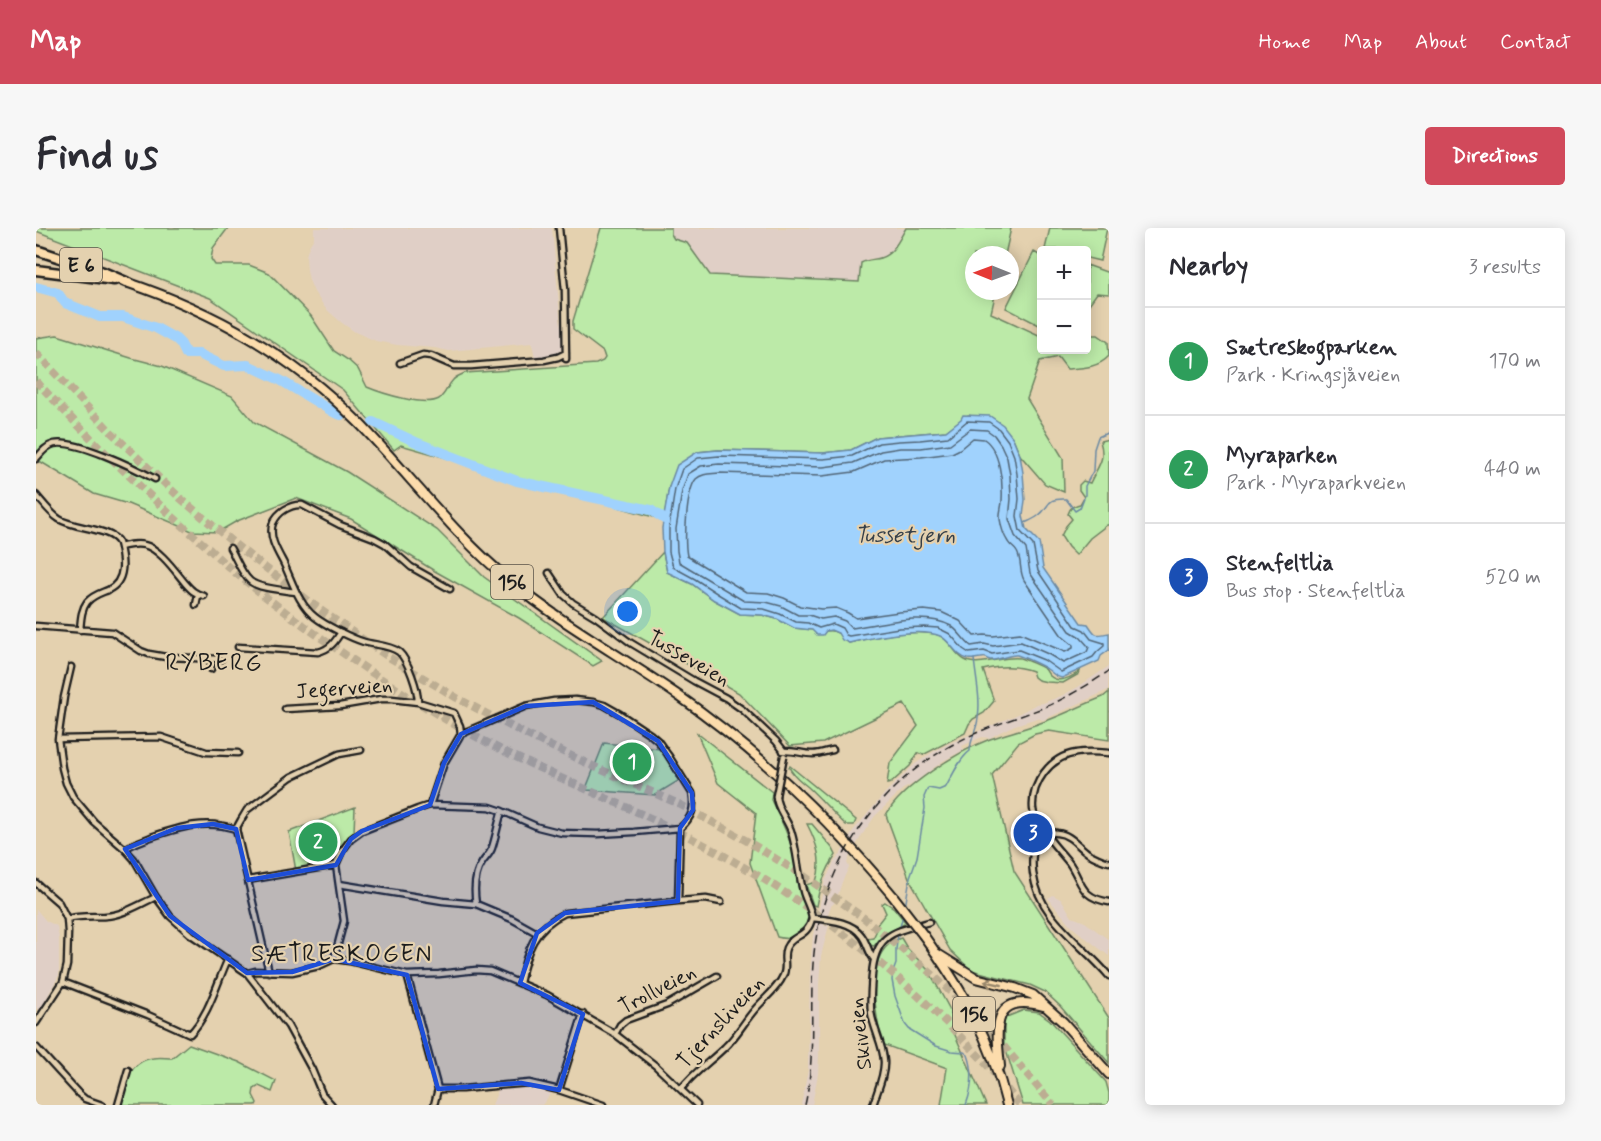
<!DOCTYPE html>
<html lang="en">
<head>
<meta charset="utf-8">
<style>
	body { margin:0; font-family:Mynerve,sans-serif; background:#f7f7f7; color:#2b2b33 }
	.controls { position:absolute; right:18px; top:18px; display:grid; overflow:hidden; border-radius:6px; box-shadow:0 3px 15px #0003 }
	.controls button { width:54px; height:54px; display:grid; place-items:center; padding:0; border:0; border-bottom:2px solid #e1e1e2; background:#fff; color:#2b2b33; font:30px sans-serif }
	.compass { position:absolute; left:929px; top:18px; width:54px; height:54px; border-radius:50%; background:#fff; box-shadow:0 3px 15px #0003; rotate:271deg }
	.you { position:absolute; left:592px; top:384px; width:21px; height:21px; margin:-15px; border:4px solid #fff; border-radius:50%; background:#1a73e8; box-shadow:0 0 0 9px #1a73e833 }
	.badge { display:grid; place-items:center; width:39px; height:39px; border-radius:50%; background:#d1495b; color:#fff; font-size:20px; font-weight:700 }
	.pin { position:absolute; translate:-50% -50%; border:3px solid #fff; box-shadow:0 2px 6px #0006 }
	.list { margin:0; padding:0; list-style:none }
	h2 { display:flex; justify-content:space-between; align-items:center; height:78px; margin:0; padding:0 24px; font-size:26px }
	h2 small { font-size:20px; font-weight:400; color:#7c7c81 }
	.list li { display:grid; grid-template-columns:39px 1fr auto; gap:18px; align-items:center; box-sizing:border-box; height:108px; padding:0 24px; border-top:2px solid #e1e1e2 }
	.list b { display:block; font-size:22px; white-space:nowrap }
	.list p { margin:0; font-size:20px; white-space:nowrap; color:#7c7c81 }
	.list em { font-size:20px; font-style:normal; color:#7c7c81 }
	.map { position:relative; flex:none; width:1073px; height:877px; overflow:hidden; border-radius:6px }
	header { display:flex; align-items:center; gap:36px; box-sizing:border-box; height:84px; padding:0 30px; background:#d1495b; color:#fff }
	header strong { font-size:28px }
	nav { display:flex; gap:33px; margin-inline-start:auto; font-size:21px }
	.intro { display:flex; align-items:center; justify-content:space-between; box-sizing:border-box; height:144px; padding:0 36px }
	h1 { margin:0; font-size:42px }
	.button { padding:15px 27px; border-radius:6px; background:#d1495b; color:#fff; font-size:21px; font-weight:700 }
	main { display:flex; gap:36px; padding:0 36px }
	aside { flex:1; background:#fff; border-radius:6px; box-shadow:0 3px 15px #0003 }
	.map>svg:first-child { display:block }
	.built { fill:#e0cfc6 }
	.green { fill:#bceaa8; stroke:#6c8362; stroke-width:1.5 }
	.water { fill:#a0d2fd; stroke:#6b89a3; stroke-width:1.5 }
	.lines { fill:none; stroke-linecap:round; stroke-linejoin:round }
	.shore { stroke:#516576; stroke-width:1.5 }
	.stream { stroke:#6b89a3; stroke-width:1.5 }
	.river { stroke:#a0d2fd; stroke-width:10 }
	.motorway-tunnel { stroke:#bcad92; stroke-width:8; stroke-dasharray:8 4; stroke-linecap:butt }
	.minor-casing { stroke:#1c1c1c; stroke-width:9 }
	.primary-casing { stroke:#1c1c1c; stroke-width:12 }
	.motorway-casing { stroke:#1c1c1c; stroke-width:13 }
	.minor { stroke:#e4d1af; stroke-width:4.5 }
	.primary { stroke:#fcdcac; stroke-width:8 }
	.motorway { stroke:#fcdcac; stroke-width:8 }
	.rail { stroke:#1c1c1c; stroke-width:1.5; stroke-dasharray:9 4.5; stroke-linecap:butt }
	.minor-bridge-casing { stroke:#1c1c1c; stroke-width:9; stroke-linecap:butt }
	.primary-bridge-casing { stroke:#1c1c1c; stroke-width:12; stroke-linecap:butt }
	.minor-bridge { stroke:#e4d1af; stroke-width:4.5 }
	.primary-bridge { stroke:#fcdcac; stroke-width:8 }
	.oneway { stroke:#97866b }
	.marked { fill:#1d4ed8; fill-opacity:0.2; stroke:#1d4ed8; stroke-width:4.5; stroke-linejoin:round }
	.labels { text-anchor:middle; stroke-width:4.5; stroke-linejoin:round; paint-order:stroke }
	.shield { fill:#e4d1af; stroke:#585248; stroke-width:1.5 }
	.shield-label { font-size:20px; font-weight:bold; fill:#1c1c1c }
	.street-label { font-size:21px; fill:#1c1c1c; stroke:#e4d1af }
	.water-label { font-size:22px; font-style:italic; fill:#364049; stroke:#e4d1af }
	.quarter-label { font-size:24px; letter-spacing:1.5px; fill:#1c1c1c; stroke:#e4d1af }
</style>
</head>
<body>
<header>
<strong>Map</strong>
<nav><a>Home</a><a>Map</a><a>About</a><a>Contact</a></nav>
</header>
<div class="intro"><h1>Find us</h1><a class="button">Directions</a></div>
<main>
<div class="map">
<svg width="1073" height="877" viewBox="0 0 1073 877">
	<rect width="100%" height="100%" fill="#e4d1af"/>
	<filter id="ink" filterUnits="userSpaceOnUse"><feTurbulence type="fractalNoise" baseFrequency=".0167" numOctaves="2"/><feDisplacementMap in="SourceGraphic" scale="12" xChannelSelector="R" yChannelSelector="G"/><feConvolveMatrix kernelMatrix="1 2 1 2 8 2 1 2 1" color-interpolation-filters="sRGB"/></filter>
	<g filter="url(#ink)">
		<path class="built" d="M278,0H516L526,110L525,122L517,128L499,130L496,115L413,123L399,120L361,117L340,113L319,104L306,95L290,81L278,64L273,52L271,42L270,28L273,18L278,10Z
			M635,0H870L855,24L851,27L843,30L833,31L825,35L824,54L673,47L651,15L638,11L635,6Z
			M1073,438L1072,462L1007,492L1001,490L979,497L962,505L954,510L946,509L926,518L928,522L907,533L877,556L867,561L839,588L826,607L814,628L811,635L813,639L806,654L800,673L795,678L791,688L790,695L793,697L785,728L783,756V829L782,846L776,877H765L772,842L774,745L777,707L789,653L798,634L804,627L817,603L849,565L879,536L897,524L912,516L980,487L1001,476L1007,475L1025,468L1042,459Z
			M1017,667L1026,672L1036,689L1049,694L1073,712V728L1036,699L1012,670Z
			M0,681L10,693L21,698L23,711V747L4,783L0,780Z
			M484,859L516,864L506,877H456L463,860Z"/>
		<path class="green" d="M0,0H192L177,20L175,31L179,37H213L233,45L275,88L298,123L312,132L322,141L331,159C345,165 389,179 403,171C410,166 411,158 417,152C419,149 425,147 429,145L560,136L567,133L569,130L567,124L537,101V93L565,0H635V6L638,11L651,15L674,47L823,54L825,35C832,31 837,32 844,30C857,27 864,10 870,0H975L969,27H938V63H960L955,85L1005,108V122H1050L1051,107H1062L1072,114L1073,128C1062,140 1046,140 1031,141L1022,129L1004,133L991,171L1027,230L1028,264L1009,256L984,227L977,210L936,188L932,187L910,203L841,209L815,222L787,225L682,222L661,224L633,259L628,292L365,217L358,222L307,162L174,70L0,3Z
			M1014,0H1071L1064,33L1051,30L1050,22L1009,21Z
			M998,24L1005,28V98L970,80Z
			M1051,37L1073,45V66L1061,65L1051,79Z
			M21,107L95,130L126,138L196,168L218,194L311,244L401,302L448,349L566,433L557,438L483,390L397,342L315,291L260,270L201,293L182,304L156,303L92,276L58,266L0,231V110Z
			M1073,211V297H1071L1054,310L1040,327L1032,319L1025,308L1030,298L1036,291L1032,286C1034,279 1037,278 1044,276L1048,269L1043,262V257L1047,253L1054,255C1062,237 1070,233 1064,213Z
			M627,324L631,344L656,356L678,372L704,386L726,387L741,391L758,400L790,403C800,401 806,408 813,415C838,409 873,401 899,406C914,409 917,426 929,432C943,440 968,427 984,430C990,432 1004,438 1009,441C1011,443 1012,447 1014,448C1023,456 1036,449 1044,443L1043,446L1027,455L1011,454L1002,452L998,449L996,443C980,437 963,438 947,442L958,473L948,485L937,491L933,496L929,505L887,527L882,525L874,538L855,555L851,556L854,535L882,498L868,476L787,515L754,518L703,465L567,389Z
			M1073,464V512L1013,503L999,506L982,515L956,547L978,643L1073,790V835L1024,778L1009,764L994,757L935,742L914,722L873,650L850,587C866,558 923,523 954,511C971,505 989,501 1007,494C1027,487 1046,477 1067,469Z
			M661,505L736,564L735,572C744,590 754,609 758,629C760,640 760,651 763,662C767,673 773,682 774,693C764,707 759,714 741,709L714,635L720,585L682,555Z
			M568,515L624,521L641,547L640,548L642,553L619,567L551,562V558Z
			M754,538L820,592L818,597H810C797,585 785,571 772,559C765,553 757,548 753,539Z
			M319,579L318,604L305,618L297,632L289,637L260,643L253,604Z
			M771,596H776L797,621L800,627C789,643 783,659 780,678L777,677L770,657L780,654C787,633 781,615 771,596Z
			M849,674L858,680L870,695L846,708L838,718L833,717L831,711L837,710L840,704L839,699L850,685L846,676Z
			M865,710L871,720L893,743L913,780L919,807L950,877H905L911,840L846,816C840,787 825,721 865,710Z
			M988,782L1003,784L1014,792L1070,854L1073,865V877H987L968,816V790Z
			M153,816L203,834L240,853L236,864L223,858L218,861L217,867L221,875L220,877H84C88,857 93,833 117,830C123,829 130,830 136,830Z"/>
		<path class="water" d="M927,187L954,188L967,197L977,210L984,227L987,245L989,272L987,288L990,301L1003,314L1007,340L1045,395L1052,396C1060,408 1059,408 1073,405V422L1065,428L1063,433L1026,450C1019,449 1017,445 1011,441C1007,438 985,428 981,427C972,426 963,433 954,432C946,430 953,429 945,430C940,430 937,432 932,431C919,428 915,413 904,408C884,399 834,410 813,415L806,412L802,405L795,402L790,403L787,407H781L776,402L758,400L741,391L726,387L704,386L678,372L656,356L631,344L627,324L626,300L633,259L641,237L661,224L682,222L786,225L815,222L841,209L910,203L925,191Z"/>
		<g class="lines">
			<path class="shore" d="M931,193L953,194L963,201L972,213L978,228L981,246L983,271L981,288L984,303L997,317L1002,343L1039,398L1048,402L1055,411L1068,415V418L1061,424L1057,429L1025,444L1008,432L983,422L956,426L948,423L933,425L927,421L914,406L902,400L888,399L863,400L813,408L810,407L806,400L797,396L783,400L772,395L760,394L744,386L728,381L705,380L682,366L659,351L637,339L633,324V300L639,261L646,241L662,230L683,228L787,231L816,228L843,215L863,213L884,212L912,209Z
				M934,201L951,202L958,207L965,217L971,230L974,247L975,271L973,291L979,308L990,321L994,345L1034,403L1044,409L1053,419L1051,424L1027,435L1012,426L985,414L957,418L948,416L935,418C927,412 923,403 915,398C888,383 845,396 816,400L809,393L798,389L785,391L773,387H762L745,378L730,374L708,373L643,334L641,323L640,301L646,263L652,246L665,238L683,236L787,239L817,235L845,223L864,220H885L914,216Z
				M937,210L948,211C964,222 967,254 966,272C966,279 963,285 964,291C965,298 968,308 972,314C974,318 979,320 981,324C986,333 983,343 988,352L1026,408L1037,417V420L1029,424L984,405L957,408L949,407L938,408L924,393L905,384L888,382L863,384L820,390L812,385L800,380L785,381L764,378L748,370L732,365L710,364L651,328C648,312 650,263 660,251C666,245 675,246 683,245L786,248L818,244L848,231L885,229L916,225L924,221Z"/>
			<path class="stream" d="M989,295C993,293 998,291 1002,288C1015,279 1008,270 1030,271L1039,283L1044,280L1049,267V258L1057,243L1058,221L1062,209L1073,204
				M869,680L874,649L881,629L889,580L888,569L892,560L903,562L910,559C916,548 924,530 934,523C934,511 941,502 942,490C945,471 940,451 938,431
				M864,699L867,687
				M862,707L860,721V736L857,744L856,752L859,768L869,796L873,801L900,818L916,823L928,824L932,827C938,843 936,861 930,877"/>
			<path class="river" d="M0,59L22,65L29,75L64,89H87L120,100L140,111L145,116L150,126H163L188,138L212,137L244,152L299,185L305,187
				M337,194L382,215L481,253L615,282L628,291"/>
			<path class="motorway-tunnel" d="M0,125L75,204L144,270L201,318L286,383L351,428L421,470L493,508L559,539L643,576L711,613L768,648L828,690L896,746L954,802L1017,877
				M0,153C52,209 106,262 164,313C175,322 185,333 196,342C263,397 335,446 409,491C479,533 553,561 627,596C744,652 851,730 940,825C956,841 969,860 984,877"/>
			<g class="minor-casing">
				<path id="minor" d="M523,0L529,62L530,131
					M364,135L387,127L395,128L418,138H435L508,132L522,129L530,125
					M0,231C5,225 10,218 18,216C39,211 99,240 119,251
					M0,267C7,275 14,285 23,291C38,301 76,300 83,315C87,331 91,353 72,362C65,365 57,367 51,374C45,382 45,392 44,402
					M84,319C92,317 100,315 108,317C123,320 139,343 149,355C155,362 159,366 168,368
					M194,320C200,330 205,345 214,353C223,361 248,362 260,364
					M513,345L527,366L537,375L560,389L595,415L658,453L690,470L707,482L740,513L747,522
					M160,377L162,367
					M0,398L76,404L105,423L113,426L130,429L185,431
					M202,419L282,424C294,421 299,414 305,404
					M35,439L28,469L22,511L26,540L30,555L37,569L58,594L89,621L98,631L120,669L134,688L154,706L211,745L252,798L276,842L286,866L296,877
					M175,441V431
					M382,474C382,462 372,432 363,424C354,417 338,417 328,414C315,410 289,397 279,389C262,376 256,352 247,334C241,323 232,308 237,295C242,284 254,276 266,277L304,297L338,310L349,316L375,339L414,361
					M249,481L304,478L345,471H356L382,474L418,485L424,498L425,506
					M22,511L125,509L170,524L202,525
					M747,523C757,522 767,526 777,526C784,526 791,523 797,522
					M740,568C740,580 751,591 755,603C761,622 762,643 767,663C769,672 775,680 776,690
					M394,577L408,535L425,506L490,478L518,473L539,472L557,474L568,477L584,486L614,506L622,513L632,527L656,565C659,580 656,590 644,600L642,673
					M1006,608C1002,599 998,590 997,581C995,555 1014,529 1040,525C1050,523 1062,524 1073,525
					M1015,613C1021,621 1028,628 1034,636C1047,656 1044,669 1073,674
					M89,621C97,615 106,613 115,609C145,599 169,591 200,601
					M1073,634C1065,632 1059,629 1052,625C1042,618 1034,606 1021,605C1011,603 1003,608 999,618C996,626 996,636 997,645C1003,691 1046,715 1073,748
					M212,652L300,637
					M0,655L23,675L31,691L32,704L31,737L27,754L0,795
					M303,656L407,673L440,676L476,691L501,705
					M440,676C438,663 438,647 446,635C449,630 454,626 456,620C460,608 462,595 466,583
					M776,690C793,692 816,693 826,708C831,715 832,723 837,730
					M31,691C45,687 56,689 70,688C87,687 104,676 120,669
					M298,731L308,693L300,637L306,623L315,611L326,603L382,581L394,577L454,579L466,583L502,599L526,605L562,606L598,604L644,600
					M233,744L200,601L205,592L211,582L255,549L303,526L325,522
					M211,745L219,743L256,744L283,738L298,731L313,733L371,747L403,746L440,742L454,743L511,767L579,806L620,838L661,877
					M371,747L402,861L398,877
					M27,754L112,787L154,806C173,787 181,755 192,731
					M484,755C490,724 498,699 529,685L642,673L670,671L685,674
					M579,806L584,797L590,792L631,777L681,748
					M0,819L43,866L49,871L66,877
					M402,861H426L493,855L523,862L567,877
					M645,861C658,844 674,834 689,819C701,808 709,792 721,779C730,769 742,760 747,748C752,739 746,729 750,720C756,706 772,710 776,690
					M523,862L547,786
					M82,877L92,842
					M837,877C841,863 849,847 848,833C847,816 837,800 835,784C834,772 835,759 836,747C839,705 858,704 893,694"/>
			</g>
			<g class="primary-casing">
				<path id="primary" d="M90,54C179,84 255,127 322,194C373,246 417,306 474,353C526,396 587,429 643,468C723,524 795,593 857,668
					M888,708C927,763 955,811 971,877
					M900,725L940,750L979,760L997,767L1027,794L1073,846
					M964,838C960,801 955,764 1007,778"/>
			</g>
			<g class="motorway-casing">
				<path id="motorway" d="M0,22L67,44L90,54
					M0,42L78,52"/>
			</g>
			<use href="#minor" class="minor"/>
			<use href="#primary" class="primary"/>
			<use href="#motorway" class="motorway"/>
			<path class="rail" d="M769,877C782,820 770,762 781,705C797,616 855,543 938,506C963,495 989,487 1014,477C1035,467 1054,456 1073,443"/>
			<g class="minor-bridge-casing">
				<path id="minor-bridge" d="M740,568L748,528"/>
			</g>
			<g class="primary-bridge-casing">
				<path id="primary-bridge" d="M857,668L888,708"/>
			</g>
			<use href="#minor-bridge" class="minor-bridge"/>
			<use href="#primary-bridge" class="primary-bridge"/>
		</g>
		<defs><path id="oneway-shaft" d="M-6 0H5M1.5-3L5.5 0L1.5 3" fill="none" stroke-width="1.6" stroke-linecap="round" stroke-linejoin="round" transform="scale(1.5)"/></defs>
		<use class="oneway" href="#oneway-shaft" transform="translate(957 755) rotate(-167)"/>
	</g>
	<path class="marked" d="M557,474L622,513L656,565L657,582L644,600L642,673L529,685L501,705L484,755L547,786L523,862L485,855L402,861L371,747L298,731L256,744L211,745L134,688L89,621L141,600L177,596L200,601L212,652L300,637L315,611L326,603L394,577L408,535L425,506L490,478Z"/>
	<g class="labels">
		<g class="shield">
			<rect x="24" y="20" width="42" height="34" rx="4.5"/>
			<rect x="455" y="337" width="42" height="34" rx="4.5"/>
			<rect x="917" y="769" width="42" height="34" rx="4.5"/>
		</g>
		<g class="shield-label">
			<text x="45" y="44">E 6</text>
			<text x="476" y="361">156</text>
			<text x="938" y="793">156</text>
		</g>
		<g class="street-label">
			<text transform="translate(653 430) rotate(30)" y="7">Tusseveien</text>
			<text transform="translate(308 460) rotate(-4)" y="7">Jegerveien</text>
			<text transform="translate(621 761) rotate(-27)" y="7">Trollveien</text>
			<text transform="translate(684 794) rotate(-47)" y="7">Tjernsliveien</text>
			<text transform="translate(824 806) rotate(-97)" y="7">Skiveien</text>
		</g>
		<g class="water-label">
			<text x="869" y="314">Tussetjern</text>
		</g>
		<g class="quarter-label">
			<text x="178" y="442">RYBERG</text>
			<text x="306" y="733">SÆTRESKOGEN</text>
		</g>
	</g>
</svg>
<div class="controls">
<button>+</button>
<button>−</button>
</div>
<svg class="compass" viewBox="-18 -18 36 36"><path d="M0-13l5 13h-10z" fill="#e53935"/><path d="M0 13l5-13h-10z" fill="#7c7c81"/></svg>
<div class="you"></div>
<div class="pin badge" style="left:596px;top:534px;background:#2e9e5b">1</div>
<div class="pin badge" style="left:282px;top:614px;background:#2e9e5b">2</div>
<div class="pin badge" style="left:997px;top:605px;background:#1a4fb4">3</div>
</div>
<aside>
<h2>Nearby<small>3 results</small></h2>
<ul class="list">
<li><span class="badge" style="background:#2e9e5b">1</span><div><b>Sætreskogparken</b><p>Park · Kringsjåveien</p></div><em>170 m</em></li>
<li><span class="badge" style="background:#2e9e5b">2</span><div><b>Myraparken</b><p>Park · Myraparkveien</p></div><em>440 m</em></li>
<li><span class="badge" style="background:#1a4fb4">3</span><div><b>Stenfeltlia</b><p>Bus stop · Stenfeltlia</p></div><em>520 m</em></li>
</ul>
</aside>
</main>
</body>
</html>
